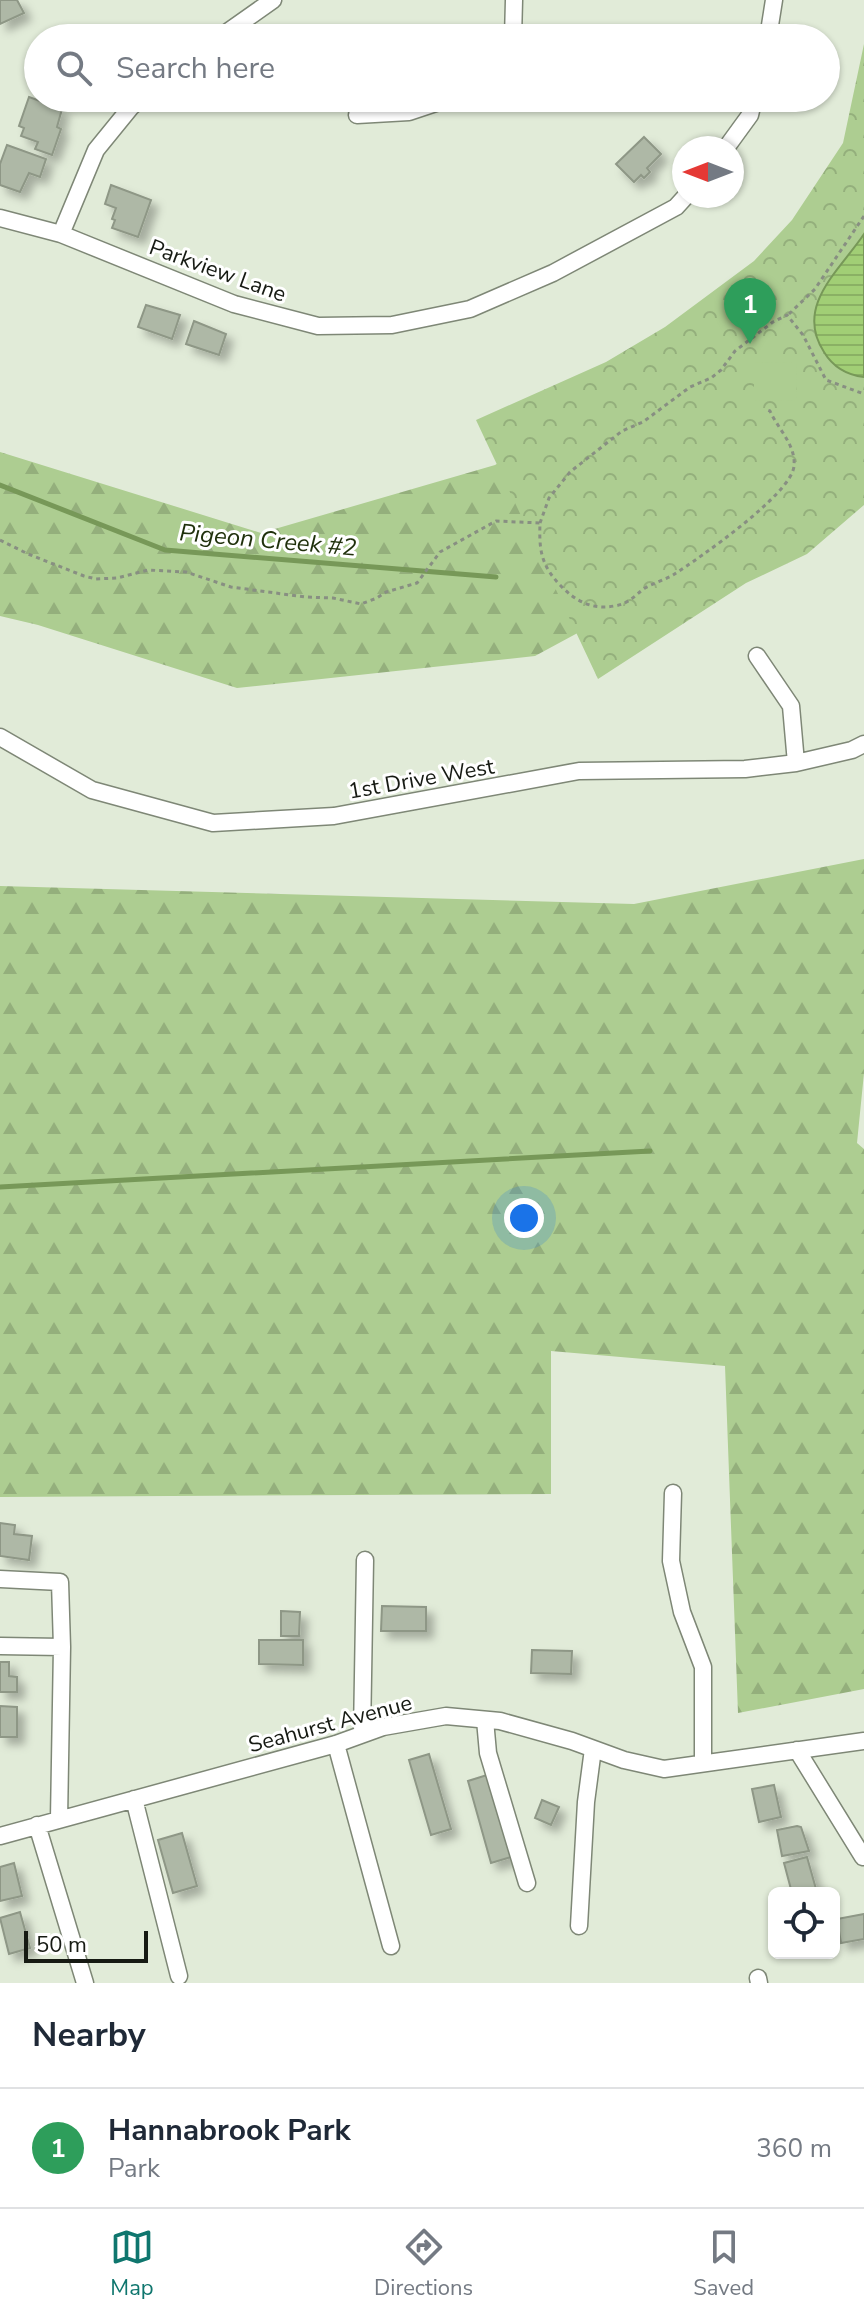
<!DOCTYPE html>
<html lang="en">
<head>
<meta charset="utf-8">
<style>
	body { margin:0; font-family:"Nunito Sans",sans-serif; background:#f6f6f7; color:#1f2937 }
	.controls { position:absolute; right:24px; bottom:24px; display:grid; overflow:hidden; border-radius:12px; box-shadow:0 2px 6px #0004 }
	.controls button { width:72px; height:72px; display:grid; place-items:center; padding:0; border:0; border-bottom:2px solid #e0e1e3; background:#fff; color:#1f2937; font:40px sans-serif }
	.compass { position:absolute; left:672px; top:136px; width:72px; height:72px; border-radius:50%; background:#fff; box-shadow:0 2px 6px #0004; rotate:270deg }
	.scale { position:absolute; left:24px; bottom:20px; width:124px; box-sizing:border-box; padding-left:8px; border:4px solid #161a13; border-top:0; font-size:22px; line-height:28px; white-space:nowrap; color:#161a13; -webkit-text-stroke:6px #fff; paint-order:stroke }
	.you { position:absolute; left:524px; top:1218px; width:28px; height:28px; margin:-20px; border:6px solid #fff; border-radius:50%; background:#1a73e8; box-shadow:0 0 0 12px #1a73e833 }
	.badge { display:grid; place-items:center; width:52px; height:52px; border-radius:50%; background:#0f766e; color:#fff; font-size:26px; font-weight:700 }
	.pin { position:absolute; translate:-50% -66px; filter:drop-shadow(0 2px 4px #0008) }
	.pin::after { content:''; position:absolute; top:42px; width:28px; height:24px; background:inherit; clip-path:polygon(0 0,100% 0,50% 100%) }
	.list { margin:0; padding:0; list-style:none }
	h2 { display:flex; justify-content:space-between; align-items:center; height:104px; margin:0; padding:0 32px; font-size:34px }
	h2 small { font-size:26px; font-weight:400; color:#747a83 }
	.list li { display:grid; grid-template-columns:52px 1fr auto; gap:24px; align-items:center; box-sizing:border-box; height:120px; padding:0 32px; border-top:2px solid #e0e1e3 }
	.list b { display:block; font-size:30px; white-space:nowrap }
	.list p { margin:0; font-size:26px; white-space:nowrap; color:#747a83 }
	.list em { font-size:26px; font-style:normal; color:#747a83 }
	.icon { flex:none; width:44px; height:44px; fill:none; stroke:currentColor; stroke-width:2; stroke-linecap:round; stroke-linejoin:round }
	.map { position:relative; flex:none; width:864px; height:1983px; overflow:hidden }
	.search { position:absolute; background:#fff; box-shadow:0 2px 6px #0004; left:24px; right:24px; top:24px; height:88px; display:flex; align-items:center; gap:20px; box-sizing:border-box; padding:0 28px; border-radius:44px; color:#747a83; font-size:30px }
	.sheet { height:224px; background:#fff }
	nav { display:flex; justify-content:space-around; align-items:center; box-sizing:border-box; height:112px; border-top:2px solid #e0e1e3; background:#fff; font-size:22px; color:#747a83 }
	nav a { display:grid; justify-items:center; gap:4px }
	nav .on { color:#0f766e }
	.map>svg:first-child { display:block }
	.forest { fill:url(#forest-firs) }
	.park { fill:url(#park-crowns) }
	.pitch { fill:#adcd91 }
	.water { fill:url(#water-rules); stroke:#779858; stroke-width:2 }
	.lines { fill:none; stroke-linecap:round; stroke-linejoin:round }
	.stream { stroke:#779858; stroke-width:5 }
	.building { fill:#aeb8a6; stroke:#8e9786; stroke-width:2; filter:url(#shadow) }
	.minor-casing { stroke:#7e8776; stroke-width:19 }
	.path { stroke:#888f82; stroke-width:3; stroke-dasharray:4 4; stroke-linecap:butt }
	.minor { stroke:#fff; stroke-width:16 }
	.labels { text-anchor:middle; stroke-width:6; stroke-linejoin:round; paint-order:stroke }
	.street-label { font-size:22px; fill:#161a13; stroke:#fff }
	.water-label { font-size:24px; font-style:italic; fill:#1f300b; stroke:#fff }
</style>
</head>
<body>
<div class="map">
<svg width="864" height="1983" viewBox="0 0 864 1983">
	<defs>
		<pattern id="forest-firs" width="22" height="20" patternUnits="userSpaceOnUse" patternTransform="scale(2)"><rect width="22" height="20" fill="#adcd91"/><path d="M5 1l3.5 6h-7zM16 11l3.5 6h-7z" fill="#94af7c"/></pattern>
		<pattern id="park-crowns" width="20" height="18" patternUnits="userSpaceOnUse" patternTransform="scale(2)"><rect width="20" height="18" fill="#adcd91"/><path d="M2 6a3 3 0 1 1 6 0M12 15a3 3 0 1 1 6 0" fill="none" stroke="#94af7c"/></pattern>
		<pattern id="water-rules" width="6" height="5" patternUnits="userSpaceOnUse" patternTransform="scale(2)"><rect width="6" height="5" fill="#a1ce75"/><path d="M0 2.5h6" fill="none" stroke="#8ab064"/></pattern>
		<filter id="shadow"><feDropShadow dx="7" dy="7" stdDeviation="4" flood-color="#0004"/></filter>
	</defs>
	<rect width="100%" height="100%" fill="#e1ebd8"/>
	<path class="forest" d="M770,290L785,521L535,656L237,688L38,625L0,616V452L261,533L495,465Z
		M864,859V1073L857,1143L864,1149V1689L738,1713L725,1366L551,1351V1494L0,1497V886L634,904Z"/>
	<path class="park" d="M864,44V505L807,554L746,583L598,679L476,420L606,362L665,327L754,261L792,220L843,143Z"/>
	<path class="pitch" d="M796,362L797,400L754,401V363Z"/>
	<path class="water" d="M864,234V377C847,375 833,367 824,352C794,306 840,270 864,234Z"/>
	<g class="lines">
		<path class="stream" d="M0,485L165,550L496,577
			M0,1187L650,1151"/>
	</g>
	<path class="building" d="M0,0H17L24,13L0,24Z
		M29,97L62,109L57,127L61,129L52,155L35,149L38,142L21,136L24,128L19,126Z
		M644,137L661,154L647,168L650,172L644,178L641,175L634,182L616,164Z
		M7,145L46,159L40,177L29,173L20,192L0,185V164Z
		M111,185L151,200L138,237L112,228L115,220L112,219L116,208L105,204Z
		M146,305L180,315L172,339L138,327Z
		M194,321L226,334L219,355L186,344Z
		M0,1523L15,1525L14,1534L32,1536L29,1560L0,1556Z
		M382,1606L426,1607V1631H381Z
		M281,1611L300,1612L299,1636H281Z
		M259,1640H303V1665L259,1664Z
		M532,1650L572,1651L571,1674L531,1673Z
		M0,1662H9V1676L17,1677V1692H0Z
		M0,1706L17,1707V1737H0Z
		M429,1754L451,1829L431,1835L409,1760Z
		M487,1775L511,1857L491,1863L468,1781Z
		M774,1785L781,1817L759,1822L752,1789Z
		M542,1800L559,1807L551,1825L535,1818Z
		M797,1826L801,1827L809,1851L782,1856L777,1830Z
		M182,1833L197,1886L173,1893L158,1840Z
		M807,1857L816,1889L792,1893L784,1863Z
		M14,1863L22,1896L0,1901V1867Z
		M20,1912L30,1948L9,1954L0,1918Z
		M864,1914V1939L841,1943L837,1919Z"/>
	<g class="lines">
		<g class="minor-casing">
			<path id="minor" d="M219,38L273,0
				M513,38L514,0
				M768,38L774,0
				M357,115L409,112L451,98
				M726,148L750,115L754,98
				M0,218L61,234L234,304L318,326L392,325L470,309L553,273L676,207L686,196
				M61,234L96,150L131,107L142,98
				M757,656L791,706L796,763
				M0,737L92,790L213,823L334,816L579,771L745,769L796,763L852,750L864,744
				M673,1493L671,1561L682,1612L703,1667V1763
				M0,1579L60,1582L62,1647L59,1819
				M0,1646L62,1647
				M485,1720L488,1753L527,1883
				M362,1734L365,1560
				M336,1744L391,1946
				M797,1750L863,1857
				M134,1799L179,1976
				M37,1825L85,1983
				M0,1836L336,1744L383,1727L446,1716L500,1721L572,1741L624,1760L664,1769L864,1741
				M579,1926L586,1802L593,1749
				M758,1978L759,1983"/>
		</g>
		<path class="path" d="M789,314L815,289L864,216
			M540,523L549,498L570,472L622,431L643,422L690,387L711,378L721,370L735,351L773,322L787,315L803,335L826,380L864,394
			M0,540L28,554L84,576L96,579L117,578L148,570L186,572L231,587L305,597L333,598L361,604L377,598L386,592L417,583L440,552L496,521L540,523C539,550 541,565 560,585C575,601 592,610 614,606C629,604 634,596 645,588C654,583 664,580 673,575C698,559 792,494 794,466C796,445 778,429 770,411L765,409"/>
		<use href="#minor" class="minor"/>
	</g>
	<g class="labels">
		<g class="street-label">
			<text transform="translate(218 270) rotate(20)" y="8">Parkview Lane</text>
			<text transform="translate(421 778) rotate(-10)" y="8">1st Drive West</text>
			<text transform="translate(330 1723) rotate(-15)" y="8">Seahurst Avenue</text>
		</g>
		<g class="water-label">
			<text transform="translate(268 540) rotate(5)" y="8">Pigeon Creek #2</text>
		</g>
	</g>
</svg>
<div class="controls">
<button><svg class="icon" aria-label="locate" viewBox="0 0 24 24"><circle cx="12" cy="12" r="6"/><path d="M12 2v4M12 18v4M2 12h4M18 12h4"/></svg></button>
</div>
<svg class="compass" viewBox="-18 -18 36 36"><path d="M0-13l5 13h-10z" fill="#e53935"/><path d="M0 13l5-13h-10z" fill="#747a83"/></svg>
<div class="scale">50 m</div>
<div class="you"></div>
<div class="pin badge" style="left:750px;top:344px;background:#2e9e5b">1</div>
<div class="search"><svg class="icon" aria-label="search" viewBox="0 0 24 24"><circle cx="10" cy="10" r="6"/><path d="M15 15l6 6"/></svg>Search here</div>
</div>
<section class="sheet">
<h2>Nearby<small></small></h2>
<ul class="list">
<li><span class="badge" style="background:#2e9e5b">1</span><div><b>Hannabrook Park</b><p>Park</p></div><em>360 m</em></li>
</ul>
</section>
<nav>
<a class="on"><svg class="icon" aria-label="map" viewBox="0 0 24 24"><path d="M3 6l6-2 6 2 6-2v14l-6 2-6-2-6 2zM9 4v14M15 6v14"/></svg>Map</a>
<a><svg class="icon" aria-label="directions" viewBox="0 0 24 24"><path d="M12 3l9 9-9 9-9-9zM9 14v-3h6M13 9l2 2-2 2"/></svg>Directions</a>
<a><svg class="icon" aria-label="saved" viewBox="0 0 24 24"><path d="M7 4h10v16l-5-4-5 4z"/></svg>Saved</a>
</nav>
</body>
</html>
